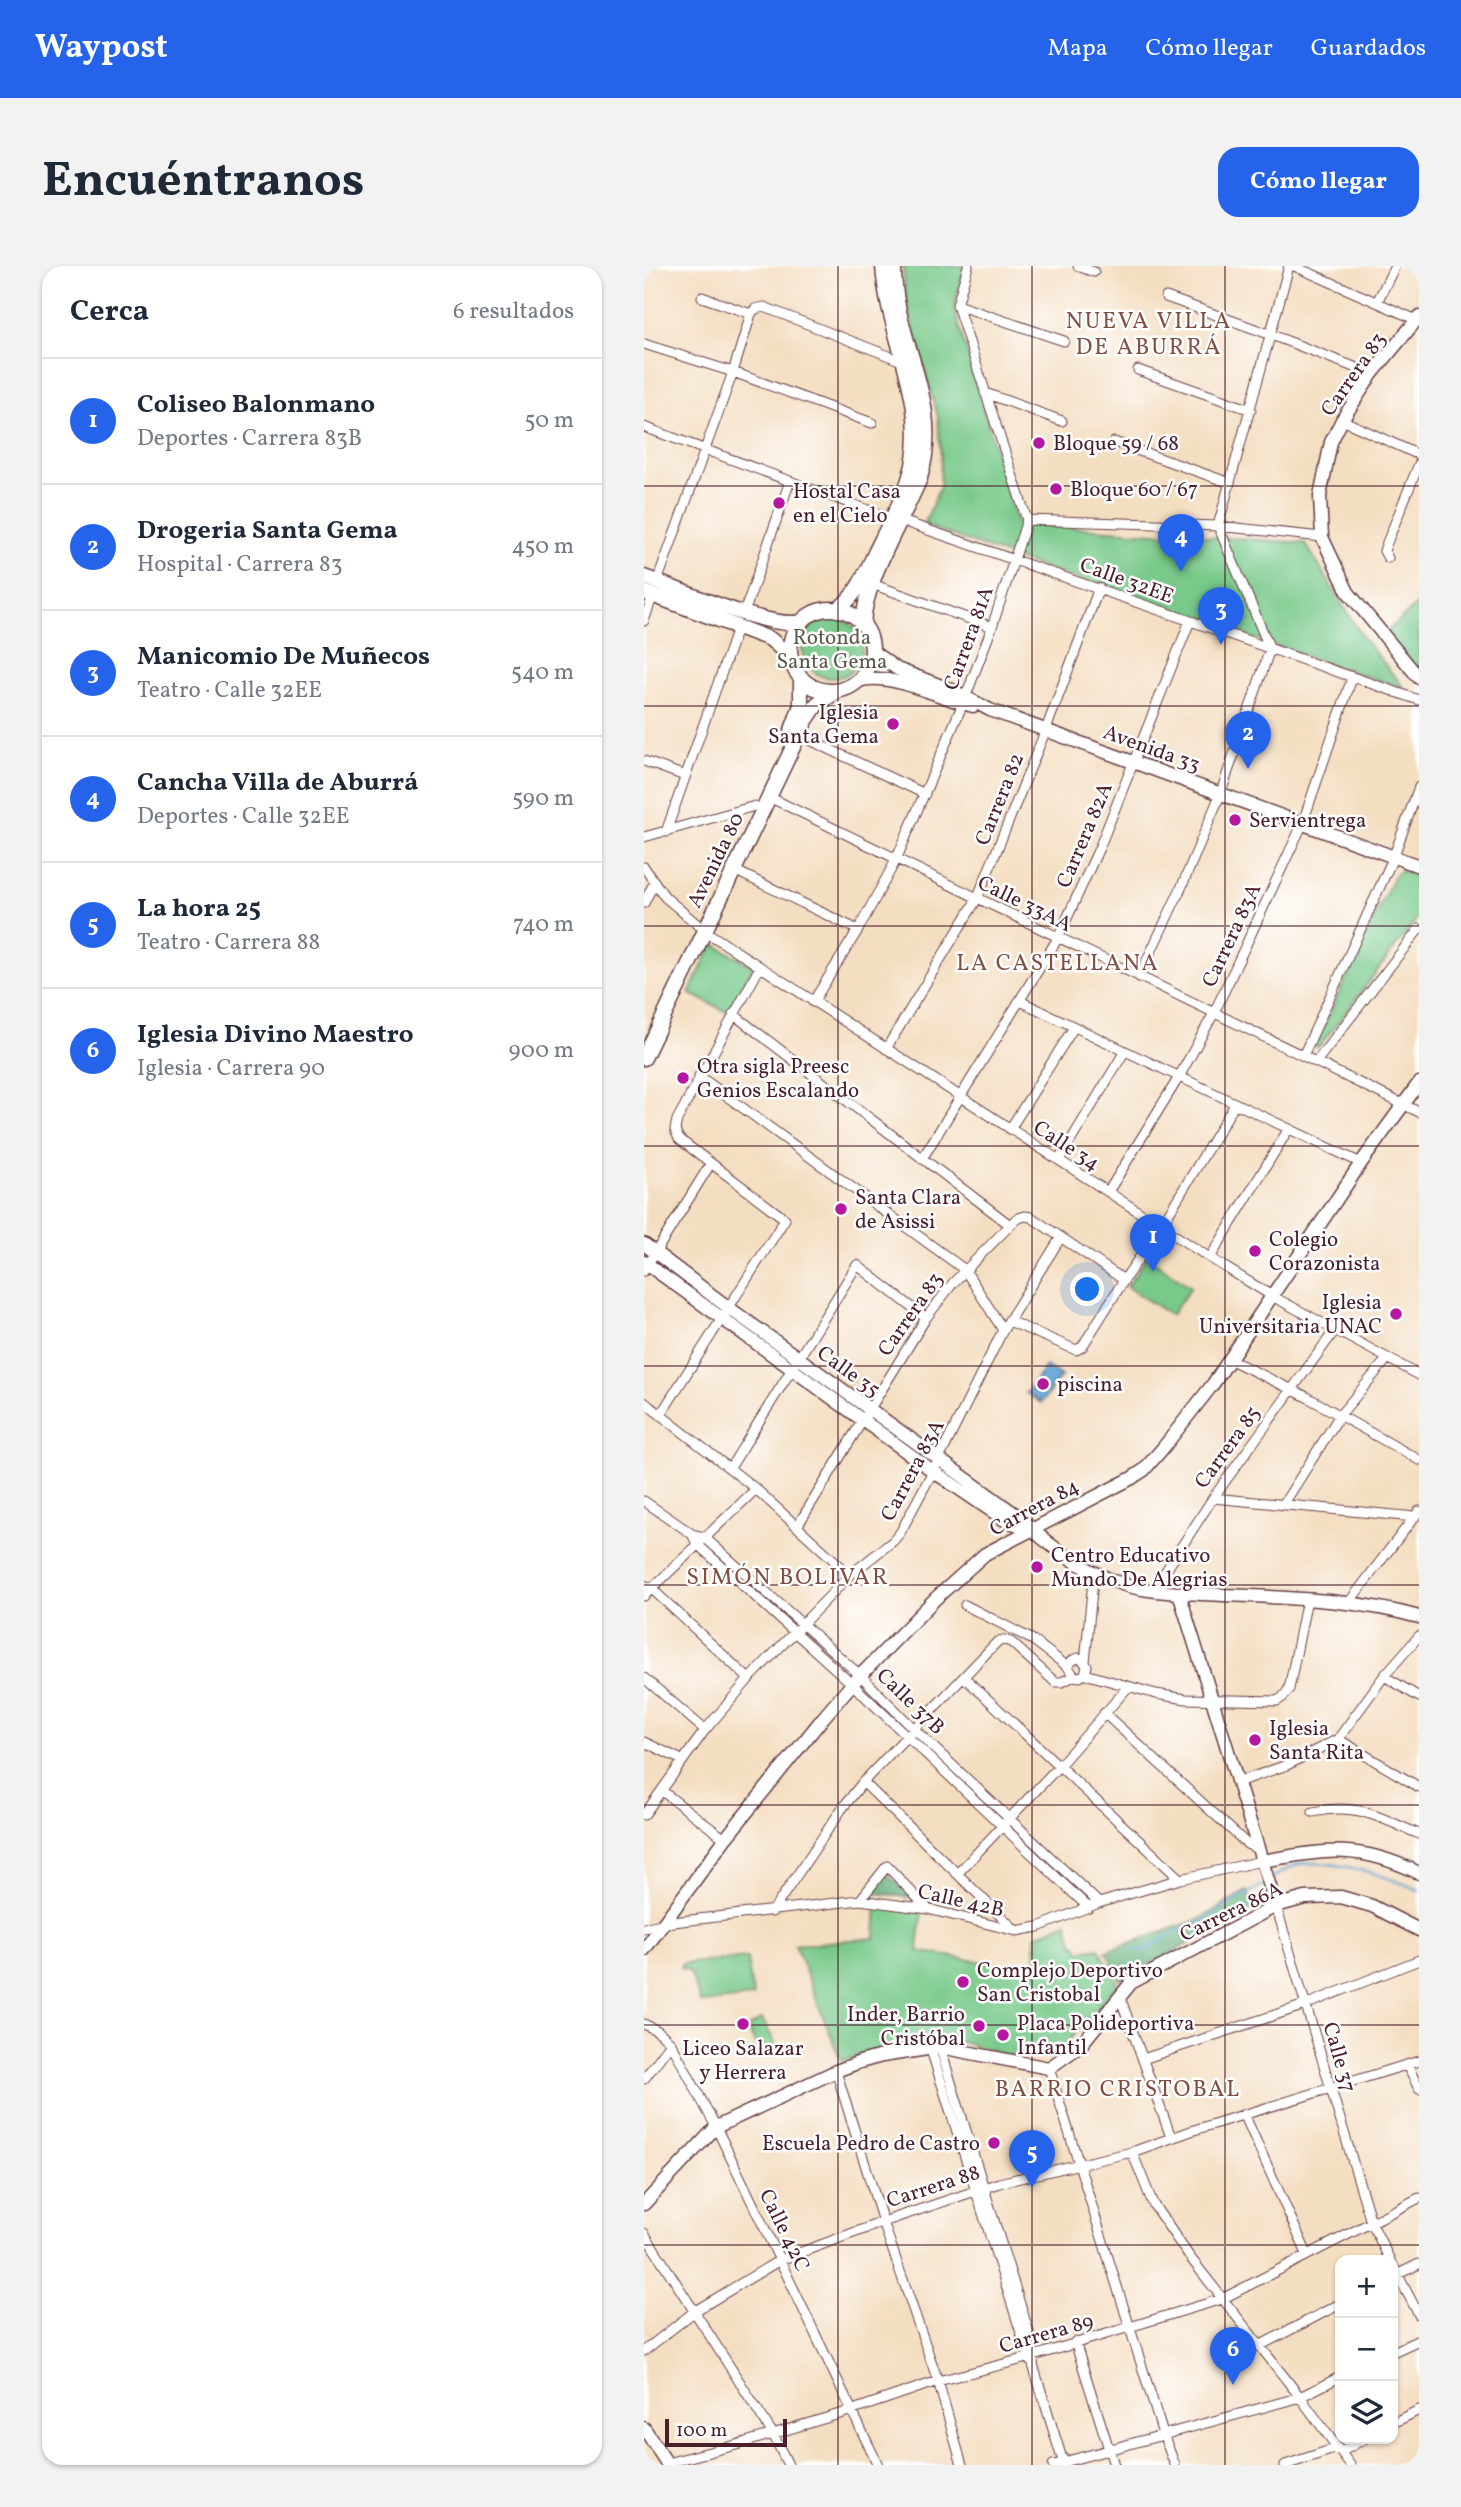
<!DOCTYPE html>
<html lang="es">
<head>
<meta charset="utf-8">
<style>
	body { margin:0; font-family:Vollkorn,serif; background:#f2f2f3; color:#1f2937 }
	.controls { position:absolute; right:21px; bottom:21px; display:grid; overflow:hidden; border-radius:14px; box-shadow:0 2px 5px #0004 }
	.controls button { width:63px; height:63px; display:grid; place-items:center; padding:0; border:0; border-bottom:2px solid #e0e1e3; background:#fff; color:#1f2937; font:35px sans-serif }
	.scale { position:absolute; left:21px; bottom:18px; width:122px; box-sizing:border-box; padding-left:7px; border:4px solid #4a1f2b; border-top:0; font-size:19px; line-height:24px; white-space:nowrap; color:#4a1f2b; -webkit-text-stroke:5px #fff; paint-order:stroke }
	.you { position:absolute; left:444px; top:1024px; width:24px; height:24px; margin:-18px; border:5px solid #fff; border-radius:50%; background:#1a73e8; box-shadow:0 0 0 10px #1a73e833 }
	.badge { display:grid; place-items:center; width:46px; height:46px; border-radius:50%; background:#2563eb; color:#fff; font-size:23px; font-weight:700 }
	.pin { position:absolute; translate:-50% -58px; filter:drop-shadow(0 2px 4px #0008) }
	.pin::after { content:''; position:absolute; top:37px; width:24px; height:21px; background:inherit; clip-path:polygon(0 0,100% 0,50% 100%) }
	.list { margin:0; padding:0; list-style:none }
	h2 { display:flex; justify-content:space-between; align-items:center; height:91px; margin:0; padding:0 28px; font-size:30px }
	h2 small { font-size:23px; font-weight:400; color:#747a83 }
	.list li { display:grid; grid-template-columns:46px 1fr auto; gap:21px; align-items:center; box-sizing:border-box; height:126px; padding:0 28px; border-top:2px solid #e0e1e3 }
	.list b { display:block; font-size:26px; white-space:nowrap }
	.list p { margin:0; font-size:23px; white-space:nowrap; color:#747a83 }
	.list em { font-size:23px; font-style:normal; color:#747a83 }
	.icon { flex:none; width:38px; height:38px; fill:none; stroke:currentColor; stroke-width:2; stroke-linecap:round; stroke-linejoin:round }
	.map { position:relative; flex:none; width:775px; height:2199px; overflow:hidden; border-radius:21px }
	header { display:flex; align-items:center; gap:42px; box-sizing:border-box; height:98px; padding:0 35px; background:#2563eb; color:#fff }
	header strong { font-size:33px }
	nav { display:flex; gap:38px; margin-inline-start:auto; font-size:24px }
	.intro { display:flex; align-items:center; justify-content:space-between; box-sizing:border-box; height:168px; padding:0 42px }
	h1 { margin:0; font-size:49px }
	.button { padding:18px 32px; border-radius:21px; background:#2563eb; color:#fff; font-size:24px; font-weight:700 }
	main { display:flex; gap:42px; padding:0 42px }
	aside { flex:1; background:#fff; border-radius:21px; box-shadow:0 2px 5px #0004 }
	.map>svg:first-child { display:block }
	.green { fill:#78c98a; stroke:#61745a; stroke-width:2 }
	.forest { fill:#62ad76; stroke:#566650; stroke-width:2 }
	.water { fill:#5fa2d3; stroke:#54607f; stroke-width:2 }
	.lines { fill:none; stroke-linecap:round; stroke-linejoin:round }
	.stream { stroke:#5fa2d3; stroke-width:2.5 }
	.street-casing { stroke:#643c42; stroke-width:11 }
	.secondary-casing { stroke:#643c42; stroke-width:15 }
	.primary-casing { stroke:#643c42; stroke-width:17 }
	.street { stroke:#fff; stroke-width:9 }
	.secondary { stroke:#fff; stroke-width:12 }
	.primary { stroke:#fff; stroke-width:14 }
	.grid { fill:none; stroke:#4a1f2b; stroke-width:2; stroke-opacity:0.55 }
	.poi-dot { fill:#b5179e; stroke:#fff; stroke-width:2.5 }
	.labels { text-anchor:middle; stroke-width:5; stroke-linejoin:round; paint-order:stroke }
	.street-label { font-size:21px; fill:#4a1f2b; stroke:#fff }
	.poi-label { font-size:21px; fill:#4a1f2b; stroke:#fff; text-anchor:start }
	.park-label { font-size:21px; fill:#5a5a4c; stroke:#fff }
	.neighbourhood-label { font-size:23px; letter-spacing:2px; fill:#824f43; stroke:#fff }
</style>
</head>
<body>
<header>
<strong>Waypost</strong>
<nav><a>Mapa</a><a>Cómo llegar</a><a>Guardados</a></nav>
</header>
<div class="intro"><h1>Encuéntranos</h1><a class="button">Cómo llegar</a></div>
<main>
<aside>
<h2>Cerca<small>6 resultados</small></h2>
<ul class="list">
<li><span class="badge">1</span><div><b>Coliseo Balonmano</b><p>Deportes · Carrera 83B</p></div><em>50 m</em></li>
<li><span class="badge">2</span><div><b>Drogeria Santa Gema</b><p>Hospital · Carrera 83</p></div><em>450 m</em></li>
<li><span class="badge">3</span><div><b>Manicomio De Muñecos</b><p>Teatro · Calle 32EE</p></div><em>540 m</em></li>
<li><span class="badge">4</span><div><b>Cancha Villa de Aburrá</b><p>Deportes · Calle 32EE</p></div><em>590 m</em></li>
<li><span class="badge">5</span><div><b>La hora 25</b><p>Teatro · Carrera 88</p></div><em>740 m</em></li>
<li><span class="badge">6</span><div><b>Iglesia Divino Maestro</b><p>Iglesia · Carrera 90</p></div><em>900 m</em></li>
</ul>
</aside>
<div class="map">
<svg width="775" height="2199" viewBox="0 0 775 2199">
	<rect width="100%" height="100%" fill="#fff"/>
	<filter id="ink" filterUnits="userSpaceOnUse"><feTurbulence type="fractalNoise" baseFrequency=".0143" numOctaves="2"/><feDisplacementMap in="SourceGraphic" scale="14" xChannelSelector="R" yChannelSelector="G"/><feConvolveMatrix kernelMatrix="1 2 1 2 8 2 1 2 1" color-interpolation-filters="sRGB"/></filter>
	<filter id="wash" filterUnits="userSpaceOnUse"><feTurbulence type="fractalNoise" baseFrequency=".00686" numOctaves="4" result="noise"/><feDisplacementMap in="SourceGraphic" scale="28" xChannelSelector="R" yChannelSelector="G"/><feGaussianBlur stdDeviation="1.57" result="paint"/><feColorMatrix in="noise" values="0 0 0 0 0 0 0 0 0 0 0 0 0 0 0 0 0 1.4 0 .05"/><feComposite in="paint" operator="in"/></filter>
	<g filter="url(#wash)">
		<rect width="100%" height="100%" fill="#f4dec1"/>
		<path class="green" d="M259,0H321L310,42L373,258L661,277L719,372L761,423L376,294L280,259L296,221L297,190L294,151L262,35Z
			M775,337V412L739,369Z
			M158 382a30 30 0 1 1 60 0a30 30 0 1 1-60 0Z
			M757,604L775,610V650L676,780L672,782V776L749,612L752,607Z
			M69,678L109,700L85,747L45,727Z
			M503,991L547,1021L527,1049L483,1021Z
			M233,1639L278,1645L274,1685L392,1705L391,1670L423,1656L430,1679L433,1678L436,1685L455,1682L474,1718L421,1779L406,1788L392,1792L366,1790L300,1771L280,1772L197,1795L151,1679L231,1672Z
			M103,1692L109,1731L57,1737L46,1706L37,1702V1698Z
			M118,1753L133,1781L118,1789L103,1762Z"/>
		<path class="forest" d="M240,1605L269,1632L225,1626Z
			M603,1625L611,1642L476,1714L462,1685L554,1654Z"/>
		<path class="water" d="M402,1100L417,1110L397,1137L382,1127Z"/>
		<g class="lines">
			<path class="stream" d="M629,1612C638,1606 651,1597 663,1597C702,1596 740,1610 775,1624
				M491,1684L501,1685L535,1664L554,1657L620,1618"/>
		</g>
	</g>
	<g filter="url(#ink)">
		<g class="lines">
			<g class="street-casing">
				<path id="street" d="M434,0L450,6
					M650,0L773,54
					M58,31L107,48
					M522,31L625,68L728,108
					M733,36L751,0
					M313,39L420,75
					M0,78L89,106L228,157
					M494,104L607,144
					M341,127L418,155
					M698,154L775,189
					M0,161L248,253
					M470,176L586,217
					M383,254L574,260L678,271
					M258,255L775,434
					M744,292L740,285L742,279L775,198
					M13,316L89,106L107,48L111,43L120,41L258,95
					M228,318L348,361
					M100,347L146,215
					M0,355L9,329
					M155,469L281,528
					M0,495L41,510
					M125,531L775,846
					M22,566L94,360
					M0,571L111,540
					M0,601L21,631L54,659
					M90,604L214,664
					M0,637L10,617
					M61,665L566,992L628,1030L775,1109
					M495,711L538,620L576,529L626,383L574,260L645,0
					M376,735L717,897
					M169,736L214,664L252,594L320,435L348,361L383,254L313,39L324,0
					M89,748L366,959
					M242,783L333,633L401,466L455,322
					M659,790L749,592L775,521
					M672,796L775,663
					M55,810L321,1004L359,1064
					M366,863L430,761
					M278,893L414,672L456,580L546,355
					M415,894L481,785
					M464,926L535,811L570,747L658,559L708,412
					M566,992L644,864
					M0,1005L67,897
					M365,1055L432,1084L438,1081L480,1014L517,960L591,838
					M585,1093L663,1131L775,1194
					M0,1136L112,1223L206,1309
					M17,1148L141,953L35,873L31,864L33,854L116,701
					M86,1202L213,999L282,1052
					M569,1232L771,1251
					M0,1235L48,1268L60,1271L217,1410L270,1463L455,1637
					M639,1239L696,1149L743,1093
					M154,1259L282,1052L309,1017L372,953L381,950L387,951L480,1014
					M48,1268L53,1278L208,1418L445,1642
					M0,1319L8,1323L105,1413
					M510,1323L569,1232L691,1064
					M0,1330L112,1223
					M706,1335L775,1245
					M321,1339L389,1374L424,1401L430,1410L436,1411L441,1408L443,1400L438,1393L433,1392L426,1396L424,1401
					M441,1396L450,1305
					M441,1408L512,1428L542,1433L633,1435L639,1431L645,1423L663,1333
					M740,1410L775,1431
					M320,1411L536,1613
					M0,1412L61,1464
					M460,1447L603,1578L615,1584
					M694,1473L775,1521
					M0,1476L38,1494
					M219,1516L371,1664
					M594,1516L643,1499L694,1473L740,1410L775,1370
					M18,1525L81,1573
					M669,1546C714,1536 735,1552 775,1568
					M0,1549L61,1464L105,1413L206,1309L249,1275L256,1267L289,1205L359,1064L417,971
					M314,1607L415,1500L484,1421
					M216,1634L243,1600L284,1643
					M632,1640L727,1956L746,1994
					M128,1646L197,1544L219,1516L353,1376L360,1374L367,1376L411,1416H418L430,1410
					M0,1662L21,1657L216,1634L284,1643L372,1665L394,1661L455,1637L536,1613L618,1595
					M476,1731L527,1871
					M0,1758L14,1765L27,1777L72,1861L234,2199
					M286,1781L386,2095
					M296,1781L387,2073L390,2089L389,2099L420,2199
					M499,1793L661,1739L775,1694
					M763,1799L775,1823
					M405,1802L519,2168L531,2199
					M192,1805L239,1956L294,2115L318,2199
					M0,1813L27,1777
					M600,1848L663,1988
					M488,1886L509,1938L545,1990L656,2131L706,2199
					M0,1967L129,2168L144,2199
					M749,2000L775,2049
					M750,2010L775,1998
					M431,2076L470,2199
					M617,2079L696,2038
					M0,2085L51,2045L136,1994L239,1956L355,1917L488,1886L550,1864L775,1795
					M749,2086L775,2074
					M749,2157L775,2144
					M697,2186L720,2173
					M23,2197L92,2179L209,2144L294,2115L383,2092L578,2033L775,1932
					M409,2199L635,2137L656,2131L696,2111
					M641,2199L693,2182"/>
			</g>
			<g class="secondary-casing">
				<path id="secondary" d="M775,51L728,108L698,154L687,176L676,230L678,271L704,326L775,412
					M228,385L253,403L308,424L346,444L775,600
					M214,415C246,405 295,432 329,440
					M0,978L85,1042L374,1250C402,1278 437,1303 475,1317C505,1328 548,1327 580,1329C647,1332 710,1333 775,1351
					M0,996L289,1205L361,1254L380,1261
					M535,1327L632,1640
					M618,1595C682,1584 714,1577 775,1607
					M0,1684L81,1573L179,1452L208,1418L292,1332L341,1288L488,1212L500,1204L519,1182L569,1118L717,897L775,817
					M0,1938L72,1861L192,1805L216,1796L238,1790L296,1781L405,1802L436,1780L487,1717L632,1640L661,1632L697,1631L728,1640L775,1664
					M0,2162L24,2199"/>
			</g>
			<g class="primary-casing">
				<path id="primary" d="M0,311C34,323 127,364 157,356
					M0,326L126,373L147,391
					M146 384a41 41 0 1 1 82 0a41 41 0 1 1-82 0Z
					M193,344C215,329 224,300 236,277C248,252 263,226 269,199C283,132 243,67 239,0
					M219,358C221,312 258,256 276,212C300,133 249,75 250,0
					M148,464L157,439V411
					M0,792L161,456L173,438L194,425"/>
			</g>
			<use href="#street" class="street"/>
			<use href="#secondary" class="secondary"/>
			<use href="#primary" class="primary"/>
		</g>
	</g>
	<path class="grid" d="M194,0V2199M388,0V2199M581,0V2199M0,220H775M0,440H775M0,660H775M0,880H775M0,1100H775M0,1319H775M0,1539H775M0,1759H775M0,1979H775"/>
	<g class="poi-dot">
		<circle cx="395" cy="177" r="7"/>
		<circle cx="412" cy="223" r="7"/>
		<circle cx="135" cy="237" r="7"/>
		<circle cx="249" cy="458" r="7"/>
		<circle cx="591" cy="554" r="7"/>
		<circle cx="39" cy="812" r="7"/>
		<circle cx="197" cy="943" r="7"/>
		<circle cx="611" cy="985" r="7"/>
		<circle cx="752" cy="1048" r="7"/>
		<circle cx="399" cy="1118" r="7"/>
		<circle cx="393" cy="1301" r="7"/>
		<circle cx="611" cy="1474" r="7"/>
		<circle cx="319" cy="1716" r="7"/>
		<circle cx="99" cy="1758" r="7"/>
		<circle cx="335" cy="1760" r="7"/>
		<circle cx="359" cy="1769" r="7"/>
		<circle cx="350" cy="1877" r="7"/>
	</g>
	<g class="labels">
		<g class="street-label">
			<text transform="translate(709 108) rotate(-55)" y="7">Carrera 83</text>
			<text transform="translate(483 314) rotate(20)" y="7">Calle 32EE</text>
			<text transform="translate(324 372) rotate(-70)" y="7">Carrera 81A</text>
			<text transform="translate(508 482) rotate(20)" y="7">Avenida 33</text>
			<text transform="translate(355 533) rotate(-68)" y="7">Carrera 82</text>
			<text transform="translate(440 569) rotate(-67)" y="7">Carrera 82A</text>
			<text transform="translate(71 594) rotate(-64)" y="7">Avenida 80</text>
			<text transform="translate(381 637) rotate(26)" y="7">Calle 33AA</text>
			<text transform="translate(587 669) rotate(-65)" y="7">Carrera 83A</text>
			<text transform="translate(423 879) rotate(33)" y="7">Calle 34</text>
			<text transform="translate(266 1048) rotate(-55)" y="7">Carrera 83</text>
			<text transform="translate(205 1105) rotate(36)" y="7">Calle 35</text>
			<text transform="translate(583 1181) rotate(-54)" y="7">Carrera 85</text>
			<text transform="translate(268 1204) rotate(-62)" y="7">Carrera 83A</text>
			<text transform="translate(390 1241) rotate(-28)" y="7">Carrera 84</text>
			<text transform="translate(267 1435) rotate(44)" y="7">Calle 37B</text>
			<text transform="translate(317 1634) rotate(13)" y="7">Calle 42B</text>
			<text transform="translate(587 1645) rotate(-26)" y="7">Carrera 86A</text>
			<text transform="translate(696 1791) rotate(74)" y="7">Calle 37</text>
			<text transform="translate(289 1920) rotate(-18)" y="7">Carrera 88</text>
			<text transform="translate(141 1964) rotate(64)" y="7">Calle 42C</text>
			<text transform="translate(402 2067) rotate(-16)" y="7">Carrera 89</text>
		</g>
		<g class="poi-label">
			<text x="409" y="184">Bloque 59 / 68</text>
			<text x="426" y="230">Bloque 60 / 67</text>
			<text x="149" y="232">Hostal Casa<tspan x="149" dy="24">en el Cielo</tspan></text>
			<text x="235" y="453" text-anchor="end">Iglesia<tspan x="235" dy="24">Santa Gema</tspan></text>
			<text x="605" y="561">Servientrega</text>
			<text x="53" y="807">Otra sigla Preesc<tspan x="53" dy="24">Genios Escalando</tspan></text>
			<text x="211" y="938">Santa Clara<tspan x="211" dy="24">de Asissi</tspan></text>
			<text x="625" y="980">Colegio<tspan x="625" dy="24">Corazonista</tspan></text>
			<text x="738" y="1043" text-anchor="end">Iglesia<tspan x="738" dy="24">Universitaria UNAC</tspan></text>
			<text x="413" y="1125">piscina</text>
			<text x="407" y="1296">Centro Educativo<tspan x="407" dy="24">Mundo De Alegrias</tspan></text>
			<text x="625" y="1469">Iglesia<tspan x="625" dy="24">Santa Rita</tspan></text>
			<text x="333" y="1711">Complejo Deportivo<tspan x="333" dy="24">San Cristobal</tspan></text>
			<text x="321" y="1755" text-anchor="end">Inder, Barrio<tspan x="321" dy="24">Cristóbal</tspan></text>
			<text x="373" y="1764">Placa Polideportiva<tspan x="373" dy="24">Infantil</tspan></text>
			<text x="99" y="1789" text-anchor="middle">Liceo Salazar<tspan x="99" dy="24">y Herrera</tspan></text>
			<text x="336" y="1884" text-anchor="end">Escuela Pedro de Castro</text>
		</g>
		<g class="park-label">
			<text x="188" y="378">Rotonda<tspan x="188" dy="24">Santa Gema</tspan></text>
		</g>
		<g class="neighbourhood-label">
			<text x="505" y="62">NUEVA VILLA<tspan x="505" dy="26">DE ABURRÁ</tspan></text>
			<text x="414" y="704">LA CASTELLANA</text>
			<text x="144" y="1318">SIMÓN BOLIVAR</text>
			<text x="474" y="1830">BARRIO CRISTOBAL</text>
		</g>
	</g>
</svg>
<div class="controls">
<button>+</button>
<button>−</button>
<button><svg class="icon" aria-label="layers" viewBox="0 0 24 24"><path d="M12 4l9 5-9 5-9-5zM3 14l9 5 9-5"/></svg></button>
</div>
<div class="scale">100 m</div>
<div class="you"></div>
<div class="pin badge" style="left:509px;top:1006px">1</div>
<div class="pin badge" style="left:604px;top:503px">2</div>
<div class="pin badge" style="left:577px;top:379px">3</div>
<div class="pin badge" style="left:537px;top:306px">4</div>
<div class="pin badge" style="left:388px;top:1922px">5</div>
<div class="pin badge" style="left:589px;top:2119px">6</div>
</div>
</main>
</body>
</html>
